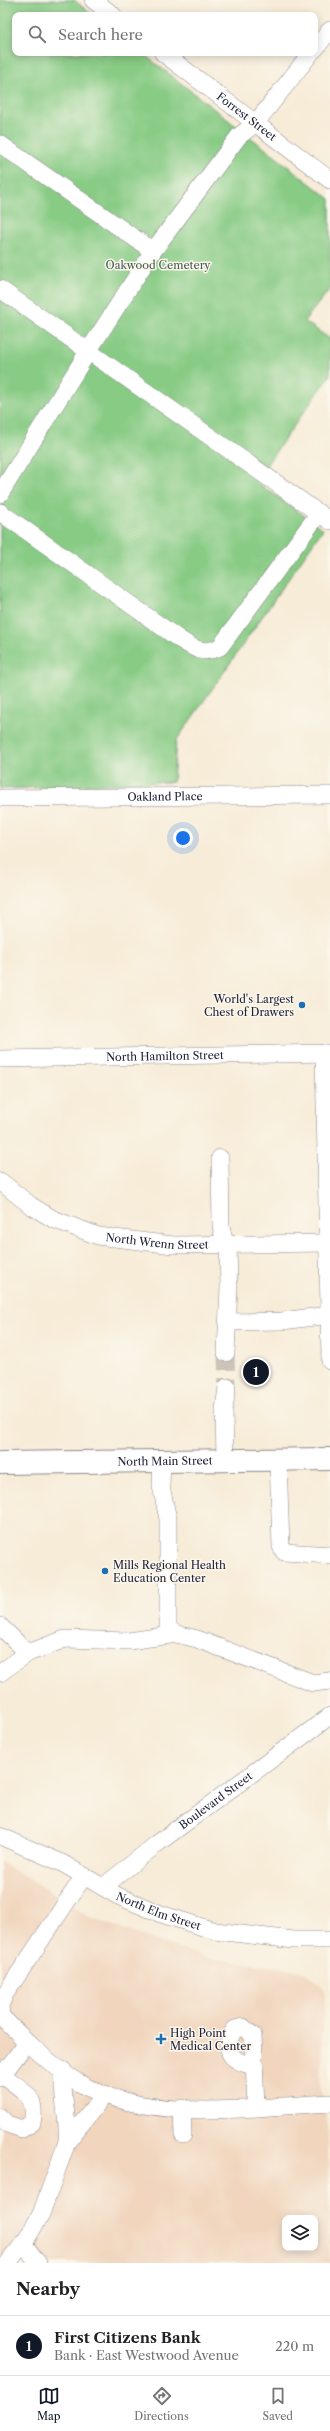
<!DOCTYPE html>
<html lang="en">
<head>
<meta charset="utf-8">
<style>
	body { margin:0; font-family:"Libre Caslon Text",serif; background:#f2f2f2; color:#202124 }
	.controls { position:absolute; right:12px; bottom:12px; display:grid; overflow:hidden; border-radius:8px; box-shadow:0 2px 10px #0003 }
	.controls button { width:36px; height:36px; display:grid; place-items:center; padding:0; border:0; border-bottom:1px solid #e0e0e0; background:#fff; color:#202124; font:20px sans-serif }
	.you { position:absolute; left:183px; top:838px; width:14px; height:14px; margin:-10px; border:3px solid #fff; border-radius:50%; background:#1a73e8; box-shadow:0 0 0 6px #1a73e833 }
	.badge { display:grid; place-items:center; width:26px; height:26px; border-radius:50%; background:#111827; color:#fff; font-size:13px; font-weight:700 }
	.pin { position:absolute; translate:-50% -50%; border:2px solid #fff; box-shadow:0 1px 4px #0006 }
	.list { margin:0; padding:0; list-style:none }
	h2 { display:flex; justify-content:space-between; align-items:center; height:52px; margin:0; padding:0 16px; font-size:17px }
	h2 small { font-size:13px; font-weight:400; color:#757577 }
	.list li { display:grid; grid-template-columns:26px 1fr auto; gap:12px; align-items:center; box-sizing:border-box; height:60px; padding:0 16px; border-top:1px solid #e0e0e0 }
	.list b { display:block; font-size:15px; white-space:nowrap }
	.list p { margin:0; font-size:13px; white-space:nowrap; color:#757577 }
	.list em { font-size:13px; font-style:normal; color:#757577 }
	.icon { flex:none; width:22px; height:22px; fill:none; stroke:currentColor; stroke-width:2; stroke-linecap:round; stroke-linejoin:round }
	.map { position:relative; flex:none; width:330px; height:2263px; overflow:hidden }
	.search { position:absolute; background:#fff; box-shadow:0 2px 10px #0003; left:12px; right:12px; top:12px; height:44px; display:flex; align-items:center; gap:10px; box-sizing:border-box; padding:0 14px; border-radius:8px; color:#757577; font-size:15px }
	.sheet { height:112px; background:#fff }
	nav { display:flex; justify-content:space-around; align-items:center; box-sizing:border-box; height:56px; border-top:1px solid #e0e0e0; background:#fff; font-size:11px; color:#757577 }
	nav a { display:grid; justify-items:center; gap:2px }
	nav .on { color:#111827 }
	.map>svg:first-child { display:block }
	.built { fill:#f1d5bd; fill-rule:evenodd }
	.green { fill:#87cb84; stroke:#547660 }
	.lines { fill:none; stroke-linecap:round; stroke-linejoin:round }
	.minor-tunnel { stroke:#ccc4b9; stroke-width:17; stroke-dasharray:17 8; stroke-linecap:butt }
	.minor-casing { stroke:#8c878a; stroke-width:18 }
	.major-casing { stroke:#8c878a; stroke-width:24 }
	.minor { stroke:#fff; stroke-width:17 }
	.major { stroke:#fff; stroke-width:22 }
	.poi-dot { fill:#1f6fb2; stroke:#fbf7ec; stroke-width:1.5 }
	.labels { text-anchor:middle; stroke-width:3; stroke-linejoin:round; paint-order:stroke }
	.street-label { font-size:11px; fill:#22223b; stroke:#fbf7ec }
	.park-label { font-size:11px; fill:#455d55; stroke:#fbf7ec }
	.poi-label { font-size:11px; fill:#22223b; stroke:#fbf7ec; text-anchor:start }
</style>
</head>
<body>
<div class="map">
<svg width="330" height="2263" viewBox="0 0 330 2263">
	<rect width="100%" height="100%" fill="#fbf7ec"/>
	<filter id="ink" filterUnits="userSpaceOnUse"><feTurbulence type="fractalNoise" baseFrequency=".025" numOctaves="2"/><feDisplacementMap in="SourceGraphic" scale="8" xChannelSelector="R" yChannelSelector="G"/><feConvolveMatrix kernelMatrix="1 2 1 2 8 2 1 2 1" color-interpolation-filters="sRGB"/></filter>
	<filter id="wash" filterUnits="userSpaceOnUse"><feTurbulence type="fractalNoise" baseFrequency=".012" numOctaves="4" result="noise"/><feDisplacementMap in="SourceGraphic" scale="16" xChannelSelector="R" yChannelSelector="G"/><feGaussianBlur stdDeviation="0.9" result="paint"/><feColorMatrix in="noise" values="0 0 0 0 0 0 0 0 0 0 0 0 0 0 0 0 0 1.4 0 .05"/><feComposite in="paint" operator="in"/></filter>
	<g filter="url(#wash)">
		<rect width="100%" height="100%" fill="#f7ecd8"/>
		<path class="built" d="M0,1861L90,1917L119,1928L207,1958L305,1971L323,1987L325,1995L320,2084L328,2126L330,2263H0ZM285,2218H315V2248H285Z"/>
		<path class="green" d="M0,0H74L93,15H15V53H142L330,199V289L304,321L330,339V375L255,481L323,529L176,741L173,782L0,789Z"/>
	</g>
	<g filter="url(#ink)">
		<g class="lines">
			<path class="minor-tunnel" d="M226,1353L227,1387"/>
			<g class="minor-casing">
				<g id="minor">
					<path d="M93,0L113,15"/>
					<path d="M315,49L330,30"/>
					<path id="s1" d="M163,53L330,180"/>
					<path d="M0,144L153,251"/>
					<path d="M0,289L330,521"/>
					<path d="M0,494L89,350L153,251L239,136L255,124L311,53"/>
					<path d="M0,512L179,639C195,649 202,655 220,647L319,513"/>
					<path id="s2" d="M0,798L330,795"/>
					<path d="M324,1053L330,1361"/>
					<path id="s3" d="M0,1059L330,1053"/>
					<path d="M220,1158L221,1226L225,1244"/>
					<path id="s4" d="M0,1181L30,1205L53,1219L98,1236L173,1245L330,1243"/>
					<path d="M228,1322L282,1321L329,1315"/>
					<path d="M226,1353L229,1287L228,1244"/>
					<path d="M278,1459L281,1546L284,1552L330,1555"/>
					<path d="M225,1460L224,1410L227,1387"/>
					<path d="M162,1461L161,1486L168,1519V1629L177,1634L197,1639L313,1683L330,1681"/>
					<path d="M0,1626L28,1653"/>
					<path d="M0,1673L28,1653L65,1639L129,1641L177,1634"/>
					<path id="s5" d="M0,1836L62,1863L118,1896L161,1914L215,1931L294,1940H330"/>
					<path d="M84,1876L5,1994L0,2006L1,2016C21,2037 55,2069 79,2083C151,2124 252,2107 330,2103"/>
					<path id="s6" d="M103,1887L158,1843L330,1716"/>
					<path d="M255,2067C248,2064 239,2063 234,2058C225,2051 229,2036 235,2029L243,2027L253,2036L256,2107"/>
					<path d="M63,2070C61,2095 69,2118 67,2142"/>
					<path d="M0,2078L27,2042"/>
					<path d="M182,2108L183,2135"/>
					<path d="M0,2117L7,2124L22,2129L32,2123C38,2095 22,2090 2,2075"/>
					<path d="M23,2243L38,2263"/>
					<path d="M8,2263L26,2240L41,2214L67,2142L105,2094"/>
				</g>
			</g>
			<g class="major-casing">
				<g id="major">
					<path id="s7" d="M0,1463L330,1459"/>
				</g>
			</g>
			<use href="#minor" class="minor"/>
			<use href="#major" class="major"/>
		</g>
	</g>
	<g class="poi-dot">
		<circle cx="302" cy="1005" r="4"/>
		<circle cx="105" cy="1571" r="4"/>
		<path d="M159 2033h4v4h4v4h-4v4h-4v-4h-4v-4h4z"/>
	</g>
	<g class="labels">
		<g class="street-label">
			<text dy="4" stroke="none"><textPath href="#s1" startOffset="105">Forrest Street</textPath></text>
			<text dy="4" stroke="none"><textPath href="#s2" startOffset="165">Oakland Place</textPath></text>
			<text dy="4" stroke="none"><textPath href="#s3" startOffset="165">North Hamilton Street</textPath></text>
			<text dy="4" stroke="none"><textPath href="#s4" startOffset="173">North Wrenn Street</textPath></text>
			<text dy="4" stroke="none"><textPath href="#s7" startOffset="165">North Main Street</textPath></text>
			<text dy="4" stroke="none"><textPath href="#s6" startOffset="142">Boulevard Street</textPath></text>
			<text dy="4" stroke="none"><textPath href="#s5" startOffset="176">North Elm Street</textPath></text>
		</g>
		<g class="park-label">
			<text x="158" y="269">Oakwood Cemetery</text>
		</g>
		<g class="poi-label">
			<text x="294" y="1003" text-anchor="end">World's Largest<tspan x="294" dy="13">Chest of Drawers</tspan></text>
			<text x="113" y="1569">Mills Regional Health<tspan x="113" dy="13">Education Center</tspan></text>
			<text x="170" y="2037">High Point<tspan x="170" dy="13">Medical Center</tspan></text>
		</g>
	</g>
</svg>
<div class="controls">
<button><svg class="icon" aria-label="layers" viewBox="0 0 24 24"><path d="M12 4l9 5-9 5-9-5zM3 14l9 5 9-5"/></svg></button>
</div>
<div class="you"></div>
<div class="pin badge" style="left:256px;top:1372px">1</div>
<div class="search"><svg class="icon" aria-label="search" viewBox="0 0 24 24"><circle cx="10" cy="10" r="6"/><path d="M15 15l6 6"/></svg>Search here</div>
</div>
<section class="sheet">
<h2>Nearby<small></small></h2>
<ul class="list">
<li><span class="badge">1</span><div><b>First Citizens Bank</b><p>Bank · East Westwood Avenue</p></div><em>220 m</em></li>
</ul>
</section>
<nav>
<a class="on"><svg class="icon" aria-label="map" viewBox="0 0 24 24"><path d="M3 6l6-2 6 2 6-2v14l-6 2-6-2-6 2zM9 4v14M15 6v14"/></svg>Map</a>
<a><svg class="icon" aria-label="directions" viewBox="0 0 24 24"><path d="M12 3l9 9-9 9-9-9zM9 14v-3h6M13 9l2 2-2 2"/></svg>Directions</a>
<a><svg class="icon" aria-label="saved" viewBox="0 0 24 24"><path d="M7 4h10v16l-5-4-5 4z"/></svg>Saved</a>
</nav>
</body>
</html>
